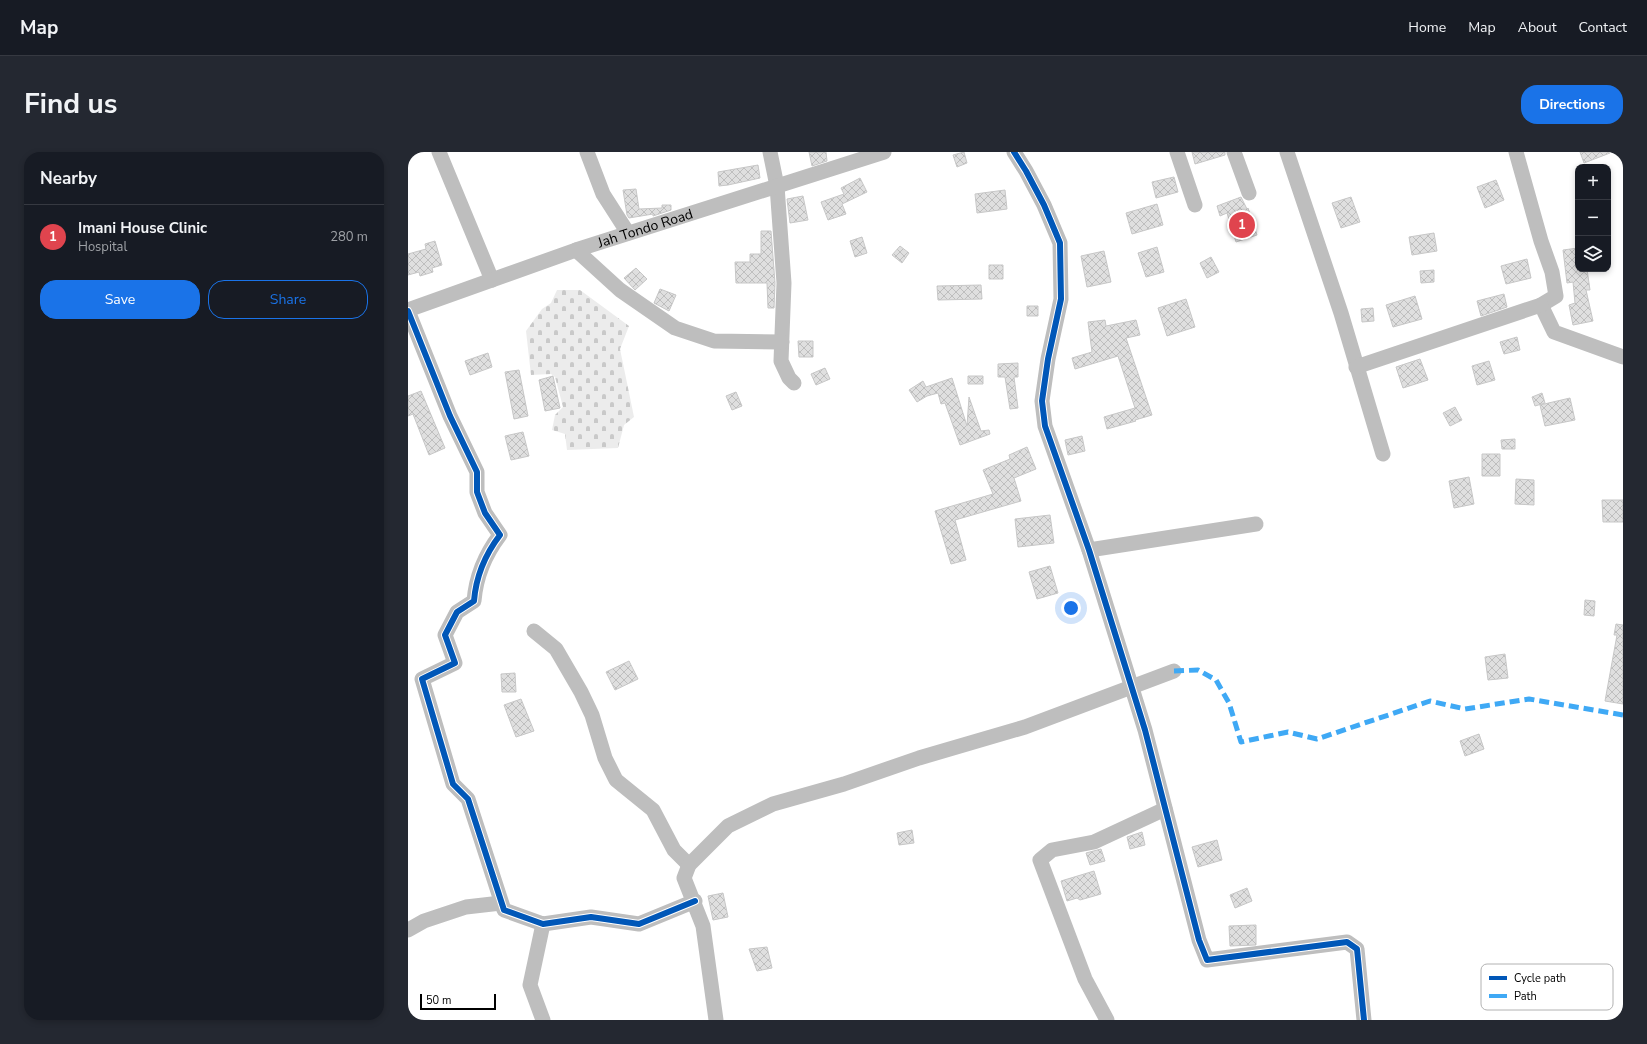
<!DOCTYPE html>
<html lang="en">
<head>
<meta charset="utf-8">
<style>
	body { margin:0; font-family:"Nunito Sans",sans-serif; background:#242831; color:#f1f3f6 }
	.controls { position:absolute; right:12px; top:12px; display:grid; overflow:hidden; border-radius:8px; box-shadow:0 2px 6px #0003 }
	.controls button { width:36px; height:36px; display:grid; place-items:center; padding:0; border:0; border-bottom:1px solid #363941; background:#171b24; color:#f1f3f6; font:20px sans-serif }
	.scale { position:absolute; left:12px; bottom:10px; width:76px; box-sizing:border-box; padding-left:4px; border:2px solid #000; border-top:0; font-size:11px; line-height:14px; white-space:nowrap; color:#000; -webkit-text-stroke:3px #fff; paint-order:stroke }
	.you { position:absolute; left:663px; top:456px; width:14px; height:14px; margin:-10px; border:3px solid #fff; border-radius:50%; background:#1a73e8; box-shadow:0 0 0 6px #1a73e833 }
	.badge { display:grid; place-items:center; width:26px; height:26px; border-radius:50%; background:#1a73e8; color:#fff; font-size:13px; font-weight:700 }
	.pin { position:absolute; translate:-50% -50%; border:2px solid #fff; box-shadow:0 1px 4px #0006 }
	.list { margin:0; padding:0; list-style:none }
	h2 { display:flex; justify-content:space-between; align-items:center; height:52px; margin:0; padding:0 16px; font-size:17px }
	h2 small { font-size:13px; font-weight:400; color:#9ea1a6 }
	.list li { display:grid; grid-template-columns:26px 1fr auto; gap:12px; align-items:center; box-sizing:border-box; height:64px; padding:0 16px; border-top:1px solid #363941 }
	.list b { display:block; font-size:15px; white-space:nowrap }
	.list p { margin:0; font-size:13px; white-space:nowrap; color:#9ea1a6 }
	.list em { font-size:13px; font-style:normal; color:#9ea1a6 }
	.actions { display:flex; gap:8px; padding:12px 16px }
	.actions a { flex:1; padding:9px 0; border:1px solid #1a73e8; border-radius:16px; text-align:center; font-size:14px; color:#1a73e8 }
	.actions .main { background:#1a73e8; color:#fff }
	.icon { flex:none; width:22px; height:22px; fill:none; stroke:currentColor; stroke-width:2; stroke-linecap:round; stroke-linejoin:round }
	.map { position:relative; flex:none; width:1215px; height:868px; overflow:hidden; border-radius:16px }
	header { display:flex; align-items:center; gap:24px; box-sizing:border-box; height:56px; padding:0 20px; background:#171b24; border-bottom:1px solid #363941 }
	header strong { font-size:19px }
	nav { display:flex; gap:22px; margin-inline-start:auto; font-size:14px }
	.intro { display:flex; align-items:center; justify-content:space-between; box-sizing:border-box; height:96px; padding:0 24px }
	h1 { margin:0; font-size:28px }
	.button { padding:10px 18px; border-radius:16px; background:#1a73e8; color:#fff; font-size:14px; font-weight:700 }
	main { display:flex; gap:24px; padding:0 24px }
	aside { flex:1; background:#171b24; border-radius:16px; box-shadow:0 2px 6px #0003 }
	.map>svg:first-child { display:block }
	.cemetery { fill:url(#cemetery-stones) }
	.building { fill:url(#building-cross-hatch); stroke:#c7c7c7 }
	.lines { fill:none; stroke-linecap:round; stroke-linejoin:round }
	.minor { stroke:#bebebe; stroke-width:15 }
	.quiet { stroke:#3fa9f5; stroke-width:5; stroke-dasharray:10 5; stroke-linecap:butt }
	.cycleway-casing { stroke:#fff; stroke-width:8 }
	.cycleway { stroke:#0057b8; stroke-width:6 }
	.labels { text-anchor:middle; stroke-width:3; stroke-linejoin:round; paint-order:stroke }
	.street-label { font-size:14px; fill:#000; stroke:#fff }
	.key { fill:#fff; stroke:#b2b2b2; stroke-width:1 }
	.key-label { font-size:11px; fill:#000 }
</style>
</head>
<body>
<header>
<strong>Map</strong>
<nav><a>Home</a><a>Map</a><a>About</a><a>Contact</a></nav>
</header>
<div class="intro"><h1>Find us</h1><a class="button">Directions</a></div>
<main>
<aside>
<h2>Nearby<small></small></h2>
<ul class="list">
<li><span class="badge" style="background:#e0444e">1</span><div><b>Imani House Clinic</b><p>Hospital</p></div><em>280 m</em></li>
</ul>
<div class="actions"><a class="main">Save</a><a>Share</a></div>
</aside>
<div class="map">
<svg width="1215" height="868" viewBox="0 0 1215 868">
	<defs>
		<pattern id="cemetery-stones" width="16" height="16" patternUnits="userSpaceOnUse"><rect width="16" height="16" fill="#ececec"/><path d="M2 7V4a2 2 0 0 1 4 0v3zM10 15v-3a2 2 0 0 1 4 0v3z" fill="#c9c9c9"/></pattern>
		<pattern id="building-cross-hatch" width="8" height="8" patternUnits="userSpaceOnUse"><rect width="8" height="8" fill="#dfdfdf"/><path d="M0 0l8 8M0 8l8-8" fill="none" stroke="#bebebe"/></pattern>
	</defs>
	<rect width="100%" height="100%" fill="#fff"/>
	<path class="cemetery" d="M149,138H172L221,174L212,197L226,265L216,273L210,296L159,298L157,282L144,278L147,263L155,255L147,225L143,222L123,223L118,179L134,157L143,151Z"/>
	<path class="building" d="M401,0H418L419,9L404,14Z
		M556,0L559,11L549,15L545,3Z
		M784,0H817V3L787,12Z
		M1172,0H1202V1L1176,11Z
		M350,13L352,26L320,33L311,34L310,20Z
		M766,25L770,40L748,46L744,30Z
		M452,26L459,40L434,52L438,62L420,68L413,50L436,42L433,36Z
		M1088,28L1096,48L1077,56L1069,35Z
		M228,37L231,57L254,56V53H263V58L245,64V62L221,66L219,63L215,38Z
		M597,38L599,57L569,61L567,42Z
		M395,44L400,68L382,71L379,47Z
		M833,45L839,57L840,56L849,83L828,90L819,61L812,64L809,54Z
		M943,45L952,70L933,76L924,51Z
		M749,52L755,73L724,82L718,61Z
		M353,79H363L367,131L366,156H360L359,131H328L327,110H342V102H353Z
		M1026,81L1029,99L1004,103L1001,85Z
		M454,85L459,101L447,105L442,89Z
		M27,89L34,113L24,116L25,120L12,124L11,120L0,123V102L18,97L17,92Z
		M492,94L501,101L494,111L484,103Z
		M749,95L756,120L738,125L730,101Z
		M1170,96V117H1179L1182,138H1178L1185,169L1165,173L1161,153L1167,151L1165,130L1159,131L1155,98Z
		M696,99L703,130L679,135L673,104Z
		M803,105L811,120L799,126L792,111Z
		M1119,107L1123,126L1098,132L1093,114Z
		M581,113H595V127H581Z
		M228,116L239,127L227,138L216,126Z
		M1026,118V130L1013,131L1012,119Z
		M573,133L574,147L530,148L529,134Z
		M252,137L268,143L261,159L246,151Z
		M1096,142L1099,155L1073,164L1069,149Z
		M1007,144L1014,167L985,175L978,153Z
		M778,147L787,175L759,184L750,156Z
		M619,154H630V164H619Z
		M965,156L966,169L954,170L953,157Z
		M697,168L698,174L728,168L732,183L718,186L744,263L727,268L728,269L699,277L696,265L727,256L710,204L667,217L664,206L684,200L680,170Z
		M1109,185L1112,198L1096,202L1092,190Z
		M390,189H405V205H391Z
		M80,201L84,215L62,223L57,209Z
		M1012,207L1020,228L995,236L988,215Z
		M1081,209L1087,228L1069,233L1064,214Z
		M610,211V225H606L610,256L602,257L597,225H590V212Z
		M417,216L422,227L408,233L403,222Z
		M111,218L120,264L106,267L97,220Z
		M145,224L152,256L137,259L131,228Z
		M560,224H575V232H560Z
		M544,226L559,274L561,245L573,279L581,278L582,282L552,293L537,251L533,252L530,241L519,244L509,250L501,238L515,229L518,235Z
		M13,239L37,296L21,303L5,262L0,264V244Z
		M328,240L334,254L324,258L318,244Z
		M1134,241L1137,251L1127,254L1124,245Z
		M1162,246L1167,268L1137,274L1132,253Z
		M1047,255L1054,268L1042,274L1035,261Z
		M115,280L121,304L103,308L97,284Z
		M674,284L677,299L660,303L657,288Z
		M1107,287V297H1094L1093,288Z
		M619,295L628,317L606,326L613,349L547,368L558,408L543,412L527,359L585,342L575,318L602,307L601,303Z
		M1074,302H1092V324H1074Z
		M1061,325L1066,352L1046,356L1041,329Z
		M1108,327L1126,328V353L1107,352Z
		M1194,348H1215V370H1195Z
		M642,363L646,391L610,395L607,367Z
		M642,414L650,441L629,447L621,420Z
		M1177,448L1187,449L1186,464L1176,463Z
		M1208,472L1215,473V552L1197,549L1209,483H1206Z
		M1097,502L1100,526L1080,528L1077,505Z
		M221,509L230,527L207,538L198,520Z
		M107,521L108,540H94L93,522Z
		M113,547L126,579L108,585L96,553Z
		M1071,582L1076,597L1057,604L1052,589Z
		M504,678L506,691L491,693L489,681Z
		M734,680L737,693L722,697L719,685Z
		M809,688L814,708L790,715L784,695Z
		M693,697L697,709L682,713L678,701Z
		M686,719L693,742L672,748L669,746L659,749L653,729Z
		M839,736L844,749L827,756L822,743Z
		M315,741L320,765L305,768L300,744Z
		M848,773V793L822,794L821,774Z
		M359,795L364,816L349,819L341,797Z"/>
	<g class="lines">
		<g class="minor">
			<path d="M31,0L84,128"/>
			<path d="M179,0L195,42L220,81"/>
			<path d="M362,0L369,34L376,131L373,209L381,226L386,231"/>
			<path d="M606,0L618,19L636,53L652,91L653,147L640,207L634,249L637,274L681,398L737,578L791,788L799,808L939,790L949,797L956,868"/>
			<path d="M769,0L787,53"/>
			<path d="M826,0L841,41"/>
			<path d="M879,0L933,161L975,302"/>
			<path d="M1108,0L1133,89L1144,120L1148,144L1133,153L1146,180L1215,205"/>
			<path d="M168,98L212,138L267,176L306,189L374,190"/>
			<path id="s1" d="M0,158L168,98L476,0"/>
			<path d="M0,159L42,264L69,320V340L77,361L92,383C76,404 68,424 66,449L49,460L37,483L47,511L14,527L45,632L60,647L96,758L135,772L183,765L231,772L287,749"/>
			<path d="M948,215L1133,153"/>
			<path d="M681,398L848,372"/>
			<path d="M126,479L148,497L173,540L184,563L197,606L208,628L245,658L266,698L281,713"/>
			<path d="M135,772L122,833L135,868"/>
			<path d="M0,778L16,769L58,755L93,751"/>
			<path d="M308,868L295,774L276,726L281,713L320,674L365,652L436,632L511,606L617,575L766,519"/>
			<path d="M699,868L677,827L632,708L644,698L686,690L757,657"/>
		</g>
		<path class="quiet" d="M766,519L790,518L808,528L821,551L833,590L880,580L909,587L1022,549L1057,557L1121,547L1215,563"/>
		<g class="cycleway-casing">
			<path id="cycleway" d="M606,0L618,19L636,53L652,91L653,147L640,207L634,249L637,274L681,398L737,578L791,788L799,808L939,790L949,797L956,868
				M0,159L42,264L69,320V340L77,361L92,383C76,404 68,424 66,449L49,460L37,483L47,511L14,527L45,632L60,647L96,758L135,772L183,765L231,772L287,749"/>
		</g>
		<use href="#cycleway" class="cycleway"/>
	</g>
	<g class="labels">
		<g class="street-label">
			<text dy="5" stroke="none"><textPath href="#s1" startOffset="251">Jah Tondo Road</textPath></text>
		</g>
	</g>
	<rect x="1073" y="812" width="132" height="46" rx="6" class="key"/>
	<rect x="1081" y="824" width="18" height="4" fill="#0057b8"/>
	<rect x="1081" y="842" width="18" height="4" fill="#3fa9f5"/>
	<g class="key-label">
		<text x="1106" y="830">Cycle path</text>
		<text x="1106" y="848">Path</text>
	</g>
</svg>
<div class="controls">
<button>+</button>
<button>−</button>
<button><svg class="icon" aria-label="layers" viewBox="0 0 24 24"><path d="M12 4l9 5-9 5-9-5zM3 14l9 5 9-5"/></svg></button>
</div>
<div class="scale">50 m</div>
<div class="you"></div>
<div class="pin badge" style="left:834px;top:73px;background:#e0444e">1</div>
</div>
</main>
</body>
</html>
